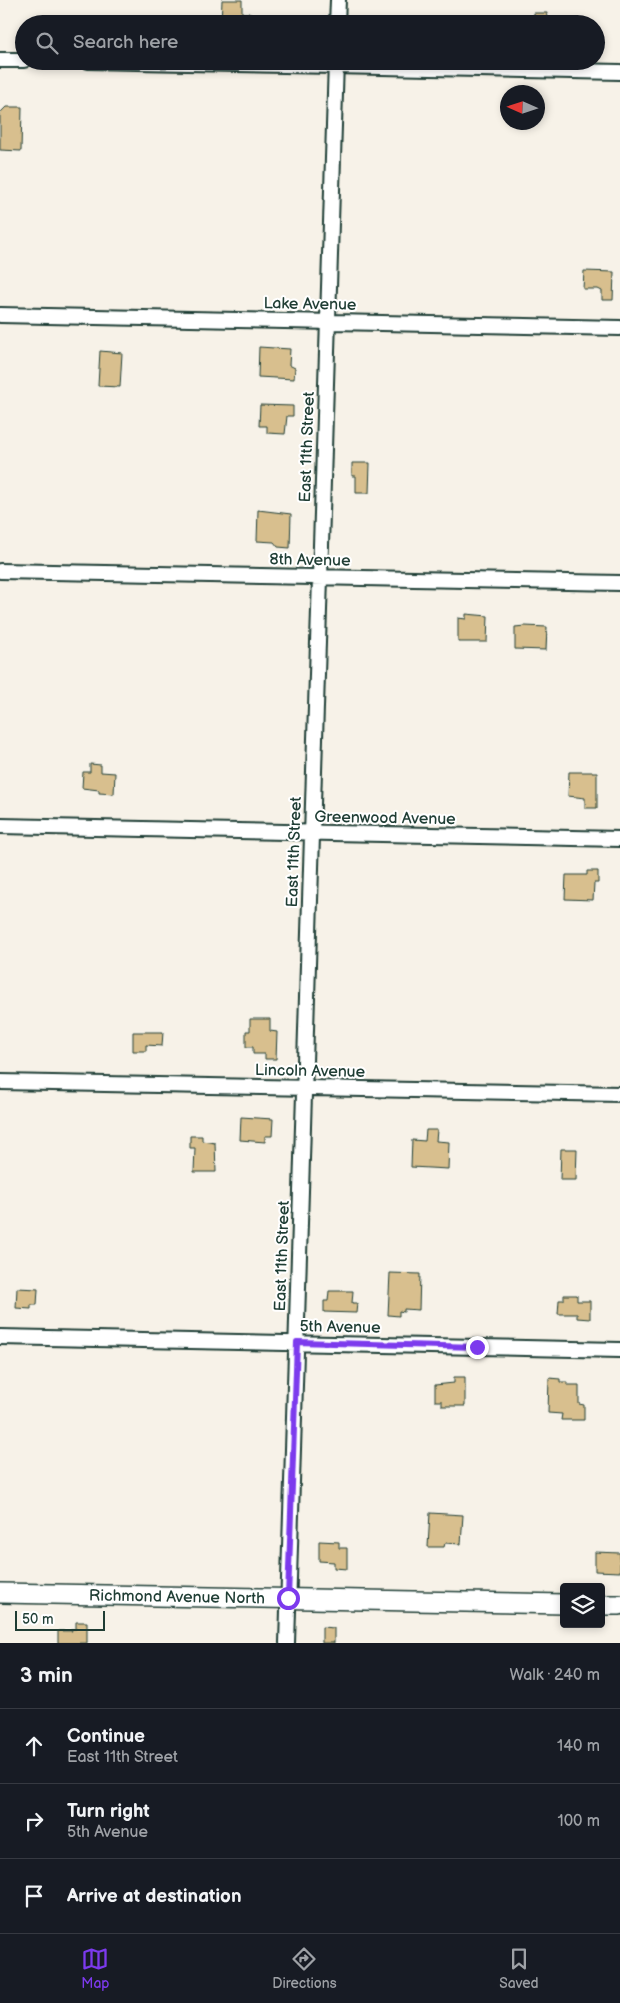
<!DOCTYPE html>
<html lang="en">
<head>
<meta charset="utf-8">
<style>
	body { margin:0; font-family:"Balsamiq Sans",sans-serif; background:#242831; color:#f1f3f6 }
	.controls { position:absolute; right:15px; bottom:15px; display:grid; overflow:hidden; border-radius:5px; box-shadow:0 2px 8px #0003 }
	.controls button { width:45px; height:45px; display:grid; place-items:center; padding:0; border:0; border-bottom:1px solid #363941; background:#171b24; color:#f1f3f6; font:25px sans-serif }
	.compass { position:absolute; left:500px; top:85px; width:45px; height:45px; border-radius:50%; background:#171b24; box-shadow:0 2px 8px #0003; rotate:273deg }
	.scale { position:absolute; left:15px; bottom:12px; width:90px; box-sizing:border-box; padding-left:5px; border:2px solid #1f3d34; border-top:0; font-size:14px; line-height:18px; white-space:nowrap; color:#1f3d34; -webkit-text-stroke:4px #fff; paint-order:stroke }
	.stop { position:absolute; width:15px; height:15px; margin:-11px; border:4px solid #7c3aed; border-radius:50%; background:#fff }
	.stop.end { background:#7c3aed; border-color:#fff; box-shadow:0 1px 5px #0008 }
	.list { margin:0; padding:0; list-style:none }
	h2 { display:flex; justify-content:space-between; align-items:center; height:65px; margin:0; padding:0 20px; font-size:21px }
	h2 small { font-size:16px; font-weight:400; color:#9ea1a6 }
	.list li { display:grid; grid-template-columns:32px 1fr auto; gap:15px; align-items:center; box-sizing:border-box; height:75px; padding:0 20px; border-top:1px solid #363941 }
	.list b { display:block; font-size:19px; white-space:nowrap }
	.list p { margin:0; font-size:16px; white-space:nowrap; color:#9ea1a6 }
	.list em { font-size:16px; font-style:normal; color:#9ea1a6 }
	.icon { flex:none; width:28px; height:28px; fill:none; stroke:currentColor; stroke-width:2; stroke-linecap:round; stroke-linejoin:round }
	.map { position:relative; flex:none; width:620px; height:1643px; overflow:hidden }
	.search { position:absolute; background:#171b24; box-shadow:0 2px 8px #0003; left:15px; right:15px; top:15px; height:55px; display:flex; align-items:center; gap:12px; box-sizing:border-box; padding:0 18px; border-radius:28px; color:#9ea1a6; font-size:19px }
	.sheet { height:290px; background:#171b24 }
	nav { display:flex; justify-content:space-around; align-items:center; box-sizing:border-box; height:70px; border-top:1px solid #363941; background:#171b24; font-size:14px; color:#9ea1a6 }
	nav a { display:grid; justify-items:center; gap:2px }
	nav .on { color:#7c3aed }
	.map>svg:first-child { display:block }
	.building { fill:#d8bf8e; stroke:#1f3d34 }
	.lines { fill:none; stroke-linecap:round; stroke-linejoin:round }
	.street-casing { stroke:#1f3d34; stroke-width:18 }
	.secondary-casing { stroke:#1f3d34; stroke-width:22 }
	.street { stroke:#fff; stroke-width:14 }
	.secondary { stroke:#fff; stroke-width:19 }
	.route { stroke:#7c3aed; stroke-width:6 }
	.labels { text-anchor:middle; stroke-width:4; stroke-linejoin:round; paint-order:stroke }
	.street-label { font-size:16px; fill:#1f3d34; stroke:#fff }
</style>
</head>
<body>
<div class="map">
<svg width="620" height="1643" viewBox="0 0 620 1643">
	<rect width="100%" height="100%" fill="#f7f2e8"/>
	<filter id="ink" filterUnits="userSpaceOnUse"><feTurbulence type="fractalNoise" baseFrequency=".02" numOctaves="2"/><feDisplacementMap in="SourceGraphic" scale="10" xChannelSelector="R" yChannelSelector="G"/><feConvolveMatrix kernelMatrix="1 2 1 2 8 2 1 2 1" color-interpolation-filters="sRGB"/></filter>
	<g filter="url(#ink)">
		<path class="building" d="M222,0H242V13H250L249,24H221Z
			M534,13H547L546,24H533Z
			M6,107H22L21,151L0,150V113Z
			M584,271L614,272L613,300H602V291L598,289H583Z
			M259,347L290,349L289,365L295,368L294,379L258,377Z
			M100,351L122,353L120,387L98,386Z
			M260,405L293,406V416H287L285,434L267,433V426H259Z
			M352,463H370L369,493H356V476H352Z
			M258,510L291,514L290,548L278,547L274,542L257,541Z
			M466,614L488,616L487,642H458V618L466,619Z
			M525,626L547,627L546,650L515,649V627Z
			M90,764L101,765V772L115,773L114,794L99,793V790L82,788L83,772H90Z
			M569,772H597V808H585V798L568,796Z
			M587,871H598V883H594L593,900L565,899L566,875H587Z
			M250,1019H270V1031L277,1032L276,1059H265V1054H253V1047H246V1031H250Z
			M133,1032H163L162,1046L146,1045V1051H133Z
			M241,1117L273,1119L272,1136H265V1142L240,1140Z
			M426,1130H437L436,1141L449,1142L448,1169L411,1167L412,1140L425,1141Z
			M190,1136H202V1141L215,1143L216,1172H194L195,1148H190Z
			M561,1149H577L576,1180H560Z
			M390,1273L420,1274L419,1310L404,1309V1312L399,1311V1316L388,1315Z
			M17,1288L38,1289L37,1305H31V1309L16,1308Z
			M329,1291H353L352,1303H357L356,1313L324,1312V1301H328Z
			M564,1295H577V1301H590V1319L577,1318V1314H558L559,1300H564Z
			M454,1377H465V1406H442V1401H435V1385L454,1383Z
			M549,1378L560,1379V1382H567V1385H579V1404L584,1405V1420H561L562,1414L548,1413Z
			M430,1513L463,1515L461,1544L445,1543L444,1547H428Z
			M319,1541L339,1542V1548H347V1569L334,1568V1562L319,1561Z
			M595,1552L620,1553V1572L595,1571Z
			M76,1622H87V1643H58V1631H72L71,1629H76Z
			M322,1627L334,1628V1643H322Z"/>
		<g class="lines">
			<g class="street-casing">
				<path id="street" d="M337,24L338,0
					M0,60H24
					M88,61L620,72
					M0,315L620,328
					M0,571L620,583
					M0,826L620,839
					M0,1082L620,1094
					M0,1337L620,1350
					M287,1643L336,61"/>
			</g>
			<g class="secondary-casing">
				<path id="secondary" d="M0,1593L564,1604
					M601,1605H620"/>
			</g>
			<use href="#street" class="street"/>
			<use href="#secondary" class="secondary"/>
		</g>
	</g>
	<g class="lines" filter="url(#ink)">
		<path class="route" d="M288,1598L297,1342L477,1347"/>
	</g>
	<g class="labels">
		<g class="street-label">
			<text transform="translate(310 303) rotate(1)" y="6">Lake Avenue</text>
			<text transform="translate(306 447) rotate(-88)" y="6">East 11th Street</text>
			<text transform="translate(310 559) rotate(1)" y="6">8th Avenue</text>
			<text transform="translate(385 817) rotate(1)" y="6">Greenwood Avenue</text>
			<text transform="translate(293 852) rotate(-88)" y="6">East 11th Street</text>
			<text transform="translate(310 1070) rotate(1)" y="6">Lincoln Avenue</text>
			<text transform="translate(281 1256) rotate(-88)" y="6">East 11th Street</text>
			<text transform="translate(340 1326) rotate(1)" y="6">5th Avenue</text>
			<text transform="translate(177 1596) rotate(1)" y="6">Richmond Avenue North</text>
		</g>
	</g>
</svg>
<div class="controls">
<button><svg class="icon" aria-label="layers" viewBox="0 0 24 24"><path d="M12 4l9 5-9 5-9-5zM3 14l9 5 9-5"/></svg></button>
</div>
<svg class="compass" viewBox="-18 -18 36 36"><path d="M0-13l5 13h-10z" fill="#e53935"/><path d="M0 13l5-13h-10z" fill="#9ea1a6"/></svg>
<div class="scale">50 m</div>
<div class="stop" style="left:288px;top:1598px"></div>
<div class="stop end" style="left:477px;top:1347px"></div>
<div class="search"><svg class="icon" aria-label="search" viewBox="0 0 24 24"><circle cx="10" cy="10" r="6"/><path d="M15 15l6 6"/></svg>Search here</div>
</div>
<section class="sheet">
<h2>3 min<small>Walk · 240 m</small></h2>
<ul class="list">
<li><svg class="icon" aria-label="ahead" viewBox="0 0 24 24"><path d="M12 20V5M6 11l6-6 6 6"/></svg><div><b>Continue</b><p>East 11th Street</p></div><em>140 m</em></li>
<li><svg class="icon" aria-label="right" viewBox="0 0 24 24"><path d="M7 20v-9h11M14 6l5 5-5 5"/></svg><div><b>Turn right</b><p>5th Avenue</p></div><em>100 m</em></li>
<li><svg class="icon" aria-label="arrive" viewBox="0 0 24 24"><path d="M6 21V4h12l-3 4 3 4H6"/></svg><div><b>Arrive at destination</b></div></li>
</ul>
</section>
<nav>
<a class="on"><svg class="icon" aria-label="map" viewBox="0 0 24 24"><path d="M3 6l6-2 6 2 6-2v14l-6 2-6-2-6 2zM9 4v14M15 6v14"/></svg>Map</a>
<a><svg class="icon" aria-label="directions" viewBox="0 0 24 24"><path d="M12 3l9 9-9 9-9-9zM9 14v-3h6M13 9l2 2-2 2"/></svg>Directions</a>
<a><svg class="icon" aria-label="saved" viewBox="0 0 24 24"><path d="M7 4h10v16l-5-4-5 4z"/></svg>Saved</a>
</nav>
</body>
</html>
